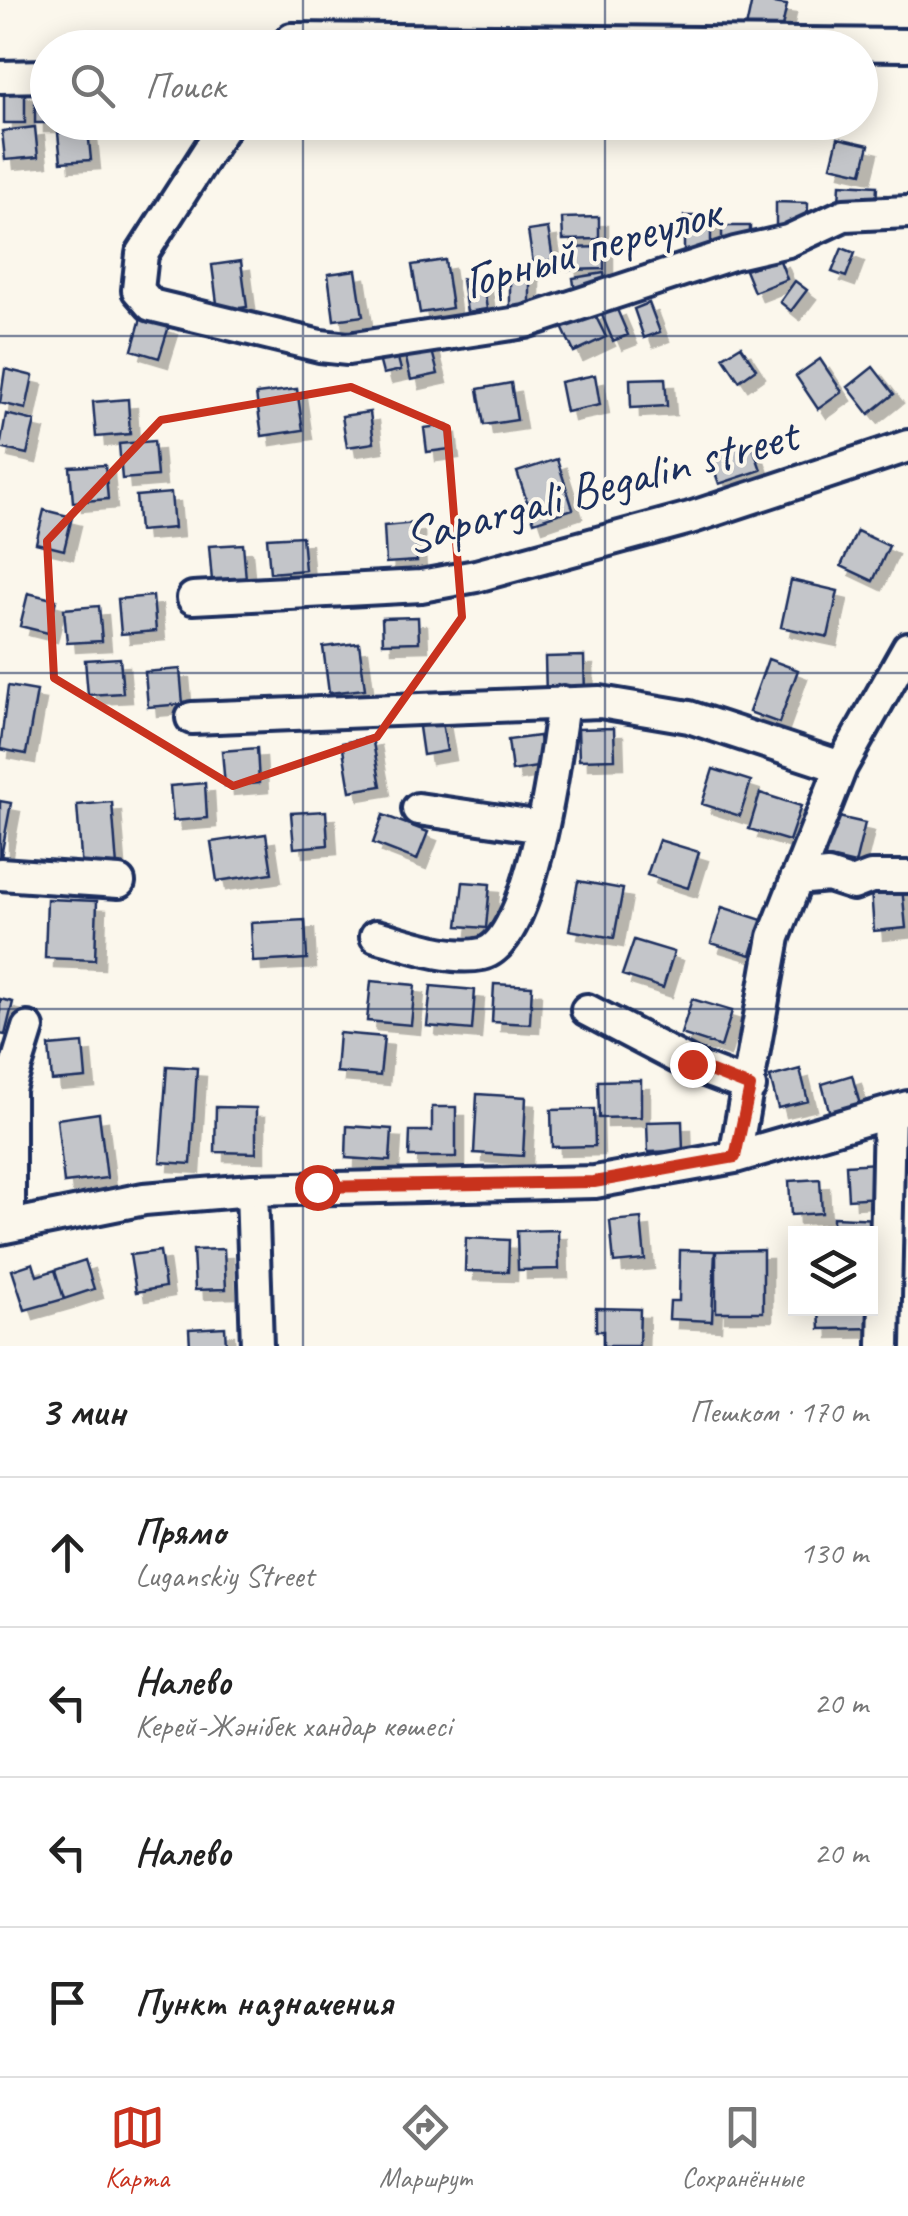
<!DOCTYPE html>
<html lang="ru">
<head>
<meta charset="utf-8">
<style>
	body { margin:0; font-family:Caveat,sans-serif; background:#f6f6f6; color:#222 }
	.controls { position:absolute; right:30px; bottom:30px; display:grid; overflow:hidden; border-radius:0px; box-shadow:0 5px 25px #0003 }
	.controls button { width:90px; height:90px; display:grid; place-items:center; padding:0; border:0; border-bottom:2px solid #e0e0e0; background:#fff; color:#222; font:50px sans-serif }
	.stop { position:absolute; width:30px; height:30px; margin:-22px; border:8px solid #c8321e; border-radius:50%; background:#fff }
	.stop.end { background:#c8321e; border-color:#fff; box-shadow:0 2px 10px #0008 }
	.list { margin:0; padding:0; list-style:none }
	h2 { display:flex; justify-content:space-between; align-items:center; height:130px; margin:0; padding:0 40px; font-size:42px }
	h2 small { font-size:32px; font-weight:400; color:#767676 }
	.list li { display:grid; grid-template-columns:65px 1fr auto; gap:30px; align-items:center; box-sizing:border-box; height:150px; padding:0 40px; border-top:2px solid #e0e0e0 }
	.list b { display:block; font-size:38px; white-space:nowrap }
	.list p { margin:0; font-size:32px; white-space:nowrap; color:#767676 }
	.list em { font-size:32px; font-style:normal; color:#767676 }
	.icon { flex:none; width:55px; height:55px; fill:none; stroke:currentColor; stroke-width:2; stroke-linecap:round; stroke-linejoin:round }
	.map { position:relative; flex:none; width:908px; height:1346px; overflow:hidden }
	.search { position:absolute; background:#fff; box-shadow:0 5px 25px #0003; left:30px; right:30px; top:30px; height:110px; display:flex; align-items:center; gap:25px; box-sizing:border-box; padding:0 35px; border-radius:55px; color:#767676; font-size:38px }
	.sheet { height:730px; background:#fff }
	nav { display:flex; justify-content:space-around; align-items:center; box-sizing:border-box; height:140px; border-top:2px solid #e0e0e0; background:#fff; font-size:28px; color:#767676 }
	nav a { display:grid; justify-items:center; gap:5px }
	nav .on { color:#c8321e }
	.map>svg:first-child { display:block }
	.building { fill:#c3c5c9; stroke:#1b2f5e; stroke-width:2.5; filter:url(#shadow) }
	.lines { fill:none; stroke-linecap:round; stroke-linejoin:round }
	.minor-casing { stroke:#1b2f5e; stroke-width:38 }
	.minor { stroke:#fbf7ec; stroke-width:30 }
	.route { stroke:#c8321e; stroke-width:12 }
	.marked { fill:none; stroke:#c8321e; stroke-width:8; stroke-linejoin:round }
	.grid { fill:none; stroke:#1b2f5e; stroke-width:2.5; stroke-opacity:0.55 }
	.labels { text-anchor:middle; stroke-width:8; stroke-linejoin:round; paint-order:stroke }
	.street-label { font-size:50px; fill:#1b2f5e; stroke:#fbf7ec }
</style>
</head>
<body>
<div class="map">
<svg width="908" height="1346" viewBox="0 0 908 1346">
	<defs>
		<filter id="shadow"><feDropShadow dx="9" dy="9" stdDeviation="0" flood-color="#0004"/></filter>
	</defs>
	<rect width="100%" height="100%" fill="#fbf7ec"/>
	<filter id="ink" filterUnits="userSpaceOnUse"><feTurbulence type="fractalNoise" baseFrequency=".01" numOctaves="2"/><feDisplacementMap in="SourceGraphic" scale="20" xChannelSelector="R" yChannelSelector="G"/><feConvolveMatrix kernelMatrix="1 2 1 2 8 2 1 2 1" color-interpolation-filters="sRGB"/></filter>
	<g filter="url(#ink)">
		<path class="building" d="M752,0L787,5L780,36L746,28Z
			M76,35H131V48H75Z
			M4,90H25V123H4Z
			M35,90H48V122L58,123H35Z
			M35,127L38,157L5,160L2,131Z
			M88,130L91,160L61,162L58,133Z
			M838,138L869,145L862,173L831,166Z
			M840,184L877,186L876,206L839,204Z
			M776,202L808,203L807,232L776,231Z
			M684,216H711V250H684Z
			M599,217V239L563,240L562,218Z
			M722,226H750V245H722Z
			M548,228L553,260L533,263L528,231Z
			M604,247V269L568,270L567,248Z
			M842,248L855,253L846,277L832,272Z
			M779,258L787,279L754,292L745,270Z
			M445,260L452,308L420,313L412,265Z
			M241,261L247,307L218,311L212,265Z
			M356,270L363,316L334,320L328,274Z
			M510,272H530V312H510Z
			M604,273L607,293L576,298L573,278Z
			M482,276L487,309L467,312L462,279Z
			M795,281L807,290L791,311L780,302Z
			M649,303L660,332L644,338L634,309Z
			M616,307L628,335L613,341L601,313Z
			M593,311L606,337L574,352L562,327Z
			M141,318L169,326L159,358L132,350Z
			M429,339L438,374L411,380L403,346Z
			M741,346L756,369L739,381L723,357Z
			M395,347L401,370L383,374L377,351Z
			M820,359L842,392L818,409L796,376Z
			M873,367L894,394L869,414L848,387Z
			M5,369L33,376L26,409L0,403Z
			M595,375L600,405L566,412L560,382Z
			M665,378L667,406L631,408L630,379Z
			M511,383L517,420L484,425L478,389Z
			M297,389L303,430L262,436L256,394Z
			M128,399L130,434L96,437L93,402Z
			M370,412L374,443L347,447L342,416Z
			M6,414L35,421L27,454L0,448Z
			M447,425L450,449L427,452L424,428Z
			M154,441L157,476L122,479L119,444Z
			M751,441L761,470L719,484L709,455Z
			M557,459L573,509L534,522L517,472Z
			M105,465L108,499L73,502L70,467Z
			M171,493L174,528L139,531L136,496Z
			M44,510L72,517L64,550L36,543Z
			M415,523L417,561L386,563L384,526Z
			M857,531L889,546L873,581L841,566Z
			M302,536L305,570L270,573L267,538Z
			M243,544L246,579L212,581L209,546Z
			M791,580L838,591L828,637L781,627Z
			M28,593L56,600L48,633L20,626Z
			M153,596L156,631L121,634L118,599Z
			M99,606L102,641L67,643L64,609Z
			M418,617L419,642L383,643L382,618Z
			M359,643L365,689L329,693L323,647Z
			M584,656L585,696L546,697L545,657Z
			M120,658L123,693L88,695L85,660Z
			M768,659L798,670L779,723L749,712Z
			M180,669L183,704L148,707L145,672Z
			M8,686L37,691L26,754L0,749Z
			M441,717L447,751L423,755L418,720Z
			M614,728L615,759L579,760L578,729Z
			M539,736L543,766L512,771L508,740Z
			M372,737L381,786L350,791L342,743Z
			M257,748L259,783L225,786L222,751Z
			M713,769L751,781L740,816L702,804Z
			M205,783L207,818L173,821L170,786Z
			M760,793L801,806L789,841L749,829Z
			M0,801L11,803L0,862Z
			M112,802L117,867L82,870L77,805Z
			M326,811L328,845L294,848L291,813Z
			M383,815L428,832L417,860L373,843Z
			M834,816L865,823L855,864L825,857Z
			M266,834L272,873L217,881L211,842Z
			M659,840L699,852L688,888L647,875Z
			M578,881L623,889L614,938L569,930Z
			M463,882L490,884L486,928L458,926Z
			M902,887L906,928L874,931L871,890Z
			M47,899L97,901L95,960L45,958Z
			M722,907L762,920L751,955L711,943Z
			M305,920L307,959L253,962L251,923Z
			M634,940L674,952L663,988L622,975Z
			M371,981L415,985L411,1025L367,1021Z
			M494,984L532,986L530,1024L492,1022Z
			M431,986L475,990L472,1030L427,1026Z
			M0,999L13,1002L5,1035L0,1034Z
			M692,999L732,1011L721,1047L681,1034Z
			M339,1033L384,1037L380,1076L336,1072Z
			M83,1043L86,1078L52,1081L49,1046Z
			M167,1066L197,1068L191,1164L160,1162Z
			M800,1069L808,1101L778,1108L770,1077Z
			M852,1075L860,1105L830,1114L822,1084Z
			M641,1080V1117L599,1118L598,1081Z
			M477,1094L526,1097L523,1156L474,1153Z
			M216,1107L256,1108V1153L215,1152Z
			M432,1107H456V1157H409L410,1131H432Z
			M594,1109L595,1146L552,1147L551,1110Z
			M99,1113L107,1178L64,1183L57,1119Z
			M682,1121L683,1151L648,1152L647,1122Z
			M347,1126L392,1129L390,1161L346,1158Z
			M877,1163L879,1197L848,1199L846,1165Z
			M820,1179L822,1213L791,1215L789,1181Z
			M833,1217L879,1219L878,1260H870V1234H833Z
			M641,1218L645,1260L614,1263L610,1221Z
			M558,1230L559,1269L518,1270L517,1231Z
			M466,1238L509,1240L508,1272L465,1271Z
			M224,1249L226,1289L195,1290L193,1250Z
			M680,1250L715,1251L712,1321L669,1319L670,1301H679Z
			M763,1250V1312H716V1251Z
			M160,1251L165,1287L136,1292L130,1255Z
			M85,1260L94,1289L64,1299L55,1270Z
			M33,1263L37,1276L55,1270L64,1299L25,1310L12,1270Z
			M596,1308L640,1309L639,1346H603V1331H596Z
			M819,1308H870L879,1328L820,1329Z
			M225,1327L226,1346H190L189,1329Z"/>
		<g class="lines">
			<g class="minor-casing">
				<path id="minor" d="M285,48L292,39L908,45
					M0,77L48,76
					M227,122L142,254L138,290L151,305L320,346L348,349L525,322L735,253L788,241L844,215L908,212
					M193,598L421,586L476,576L690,518L908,446
					M192,718L600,702L689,717L841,767
					M418,809L542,827
					M0,874L119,882
					M796,879L828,876L853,884L871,877H908
					M376,936C407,944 450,961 482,954C533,943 557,748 563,702
					M587,1010L692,1065L750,1087
					M735,1157L774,937L841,767L908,648
					M252,1190L257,1346
					M9,1226V1089L28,1028
					M0,1228L144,1199L252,1190L595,1182L735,1157L908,1107
					M884,1346L889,1113"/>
			</g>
			<use href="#minor" class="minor"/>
		</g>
	</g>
	<g class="lines" filter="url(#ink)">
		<path class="route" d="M317,1187L594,1182L735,1157L750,1087L692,1064"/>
	</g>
	<path class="marked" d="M351,387L447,428L462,617L377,737L233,786L54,678L47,541L161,420Z"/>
	<path class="grid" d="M303,0V48M605,0V48M303,122V1346M605,122V1346M0,336H908M0,673H908M0,1009H908"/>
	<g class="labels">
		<g class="street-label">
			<text transform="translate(591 245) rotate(-16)" y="18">Горный переулок</text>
			<text transform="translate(600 484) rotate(-15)" y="18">Sapargali Begalin street</text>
		</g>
	</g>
</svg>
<div class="controls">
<button><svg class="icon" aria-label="layers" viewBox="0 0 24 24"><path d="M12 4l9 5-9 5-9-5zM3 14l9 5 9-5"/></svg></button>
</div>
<div class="stop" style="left:317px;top:1187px"></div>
<div class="stop end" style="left:692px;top:1064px"></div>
<div class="search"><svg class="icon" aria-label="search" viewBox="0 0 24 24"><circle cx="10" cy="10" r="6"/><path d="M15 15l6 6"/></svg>Поиск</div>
</div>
<section class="sheet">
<h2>3 мин<small>Пешком · 170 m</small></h2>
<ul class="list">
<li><svg class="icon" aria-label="ahead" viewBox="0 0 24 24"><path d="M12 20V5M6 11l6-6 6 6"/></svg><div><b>Прямо</b><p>Luganskiy Street</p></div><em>130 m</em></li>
<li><svg class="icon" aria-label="left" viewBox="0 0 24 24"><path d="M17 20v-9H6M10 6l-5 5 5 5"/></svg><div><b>Налево</b><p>Керей-Жәнібек хандар көшесі</p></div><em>20 m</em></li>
<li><svg class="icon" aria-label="left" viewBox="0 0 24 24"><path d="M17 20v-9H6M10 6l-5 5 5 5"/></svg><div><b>Налево</b></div><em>20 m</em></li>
<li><svg class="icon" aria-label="arrive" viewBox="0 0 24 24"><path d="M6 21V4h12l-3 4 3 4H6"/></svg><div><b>Пункт назначения</b></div></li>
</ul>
</section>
<nav>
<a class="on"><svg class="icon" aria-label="map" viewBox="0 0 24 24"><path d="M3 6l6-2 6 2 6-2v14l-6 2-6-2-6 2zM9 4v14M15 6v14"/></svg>Карта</a>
<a><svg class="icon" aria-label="directions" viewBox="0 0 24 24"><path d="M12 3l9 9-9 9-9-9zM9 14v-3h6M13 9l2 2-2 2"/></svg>Маршрут</a>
<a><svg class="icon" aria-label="saved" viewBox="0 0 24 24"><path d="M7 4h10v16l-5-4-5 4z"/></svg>Сохранённые</a>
</nav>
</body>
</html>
